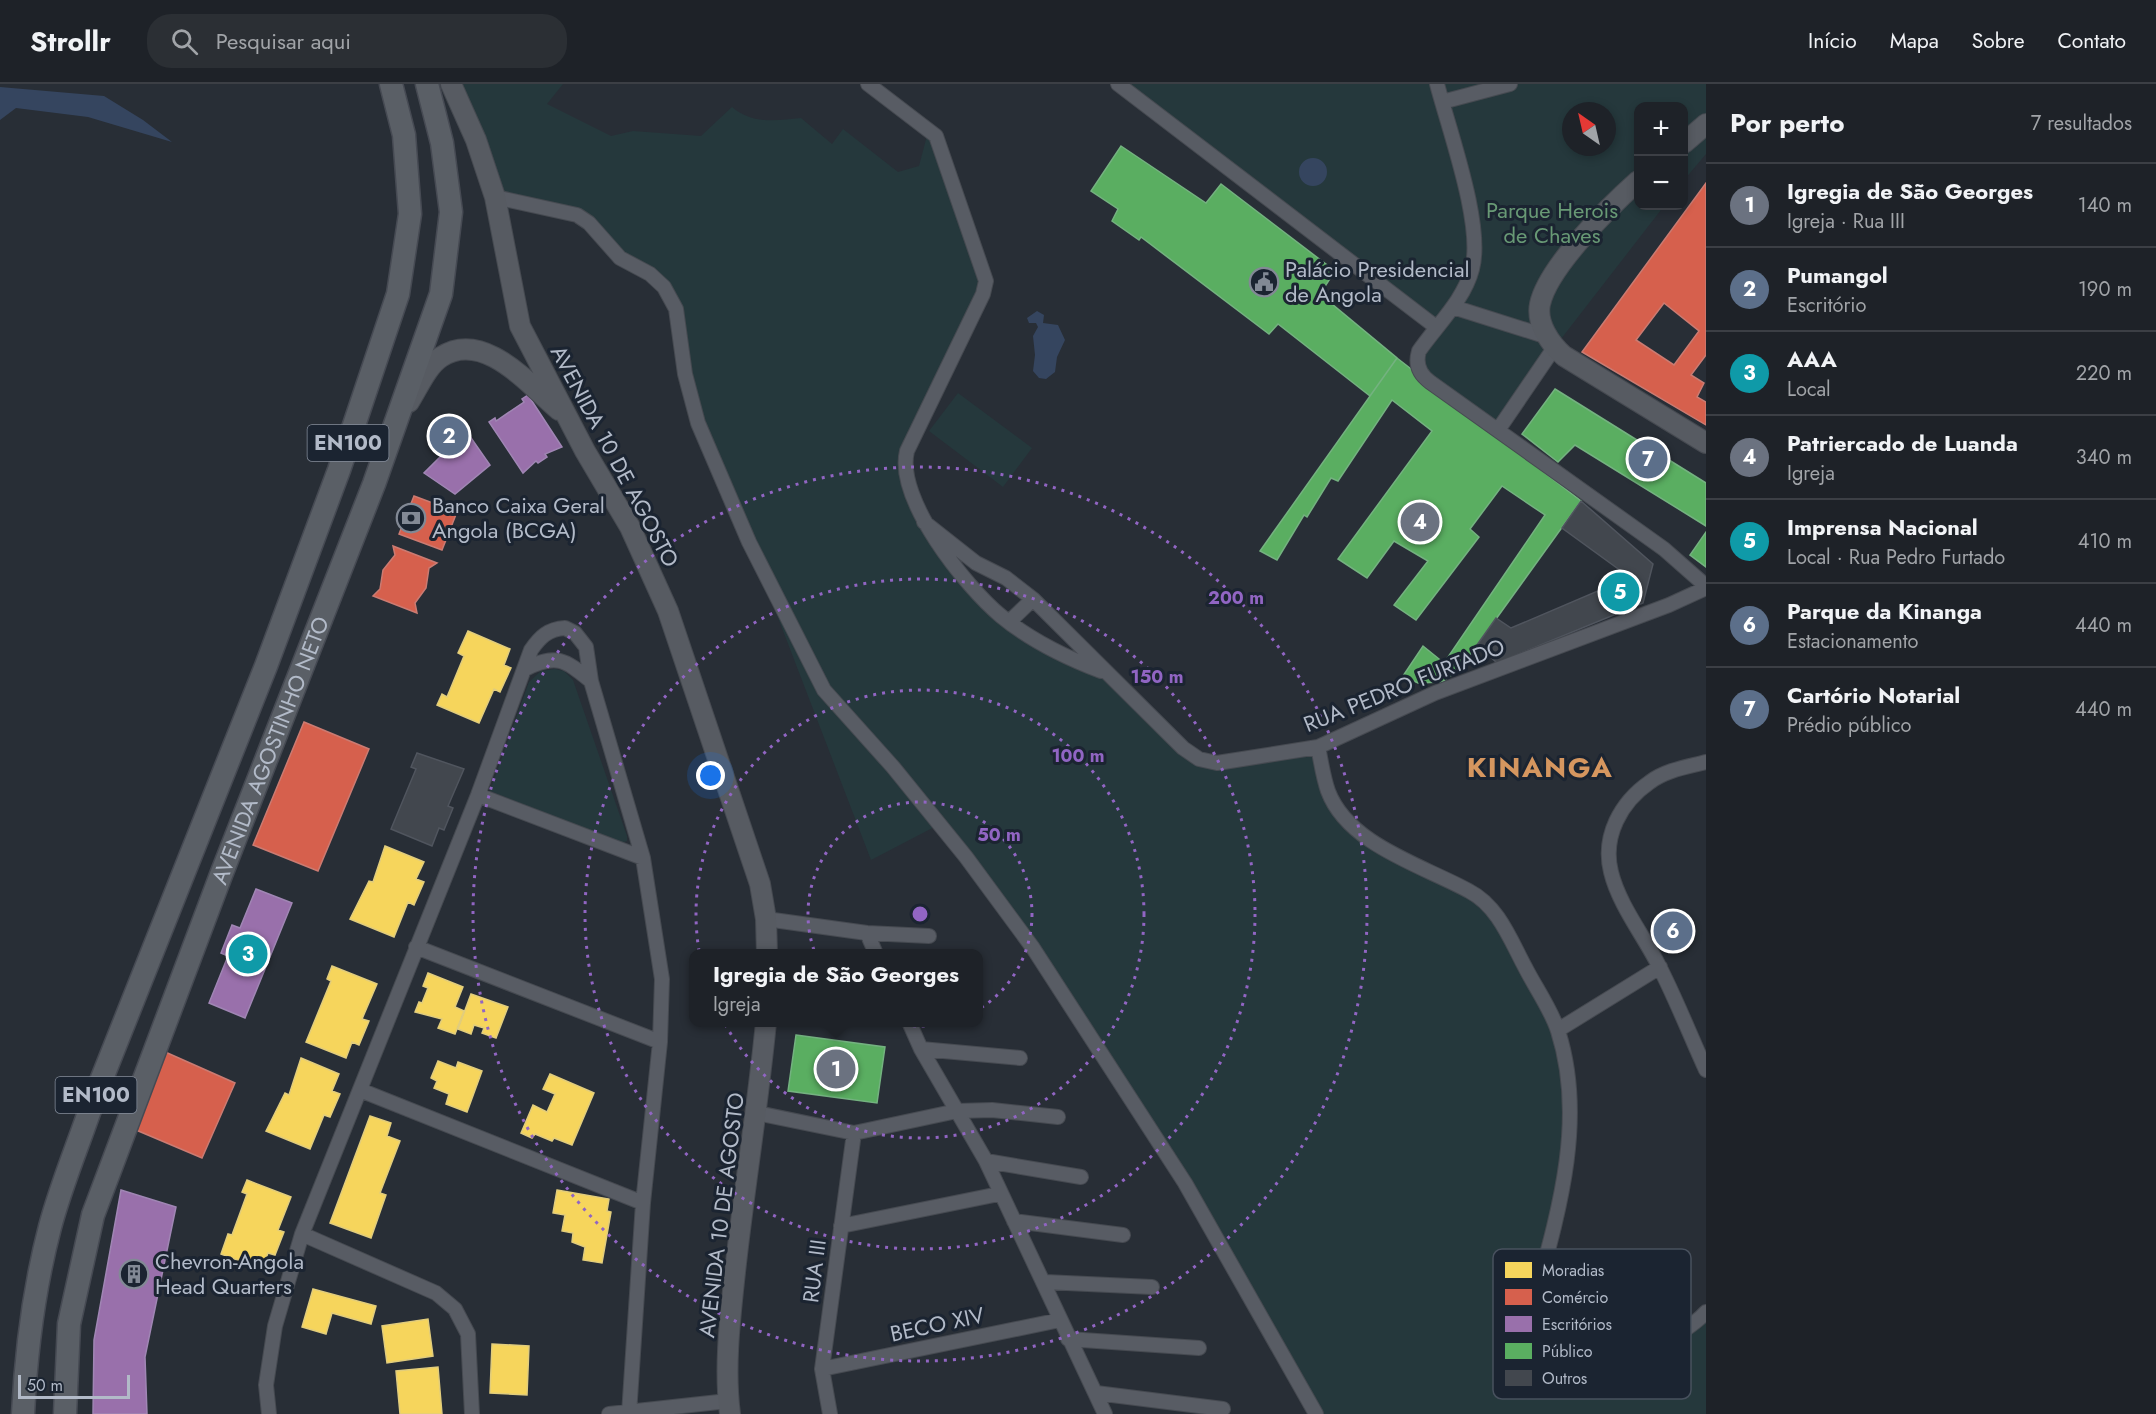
<!DOCTYPE html>
<html lang="pt">
<head>
<meta charset="utf-8">
<style>
	body { margin:0; font-family:Jost,sans-serif; background:#2b2f34; color:#f1f3f6 }
	.controls { position:absolute; right:18px; top:18px; display:grid; overflow:hidden; border-radius:12px; box-shadow:0 3px 9px #0003 }
	.controls button { width:54px; height:54px; display:grid; place-items:center; padding:0; border:0; border-bottom:2px solid #3c3f45; background:#1e2228; color:#f1f3f6; font:30px sans-serif }
	.compass { position:absolute; left:1562px; top:18px; width:54px; height:54px; border-radius:50%; background:#1e2228; box-shadow:0 3px 9px #0003; rotate:326deg }
	.scale { position:absolute; left:18px; bottom:15px; width:112px; box-sizing:border-box; padding-left:6px; border:3px solid #b2bac8; border-top:0; font-size:16px; line-height:21px; white-space:nowrap; color:#b2bac8; -webkit-text-stroke:4px #1b2431; paint-order:stroke }
	.you { position:absolute; left:711px; top:692px; width:21px; height:21px; margin:-15px; border:4px solid #fff; border-radius:50%; background:#1a73e8; box-shadow:0 0 0 9px #1a73e833 }
	.badge { display:grid; place-items:center; width:39px; height:39px; border-radius:50%; background:#ea580c; color:#fff; font-size:20px; font-weight:700 }
	.pin { position:absolute; translate:-50% -50%; border:3px solid #fff; box-shadow:0 2px 6px #0006 }
	.popup { position:absolute; left:689px; top:865px; width:294px; height:78px; box-sizing:border-box; display:grid; place-content:center; border-radius:12px; background:#1e2228; filter:drop-shadow(0 2px 4px #0005); font-size:20px; white-space:nowrap; color:#a1a4a8 }
	.popup b { font-size:22px; color:#f1f3f6 }
	.popup::after { content:''; position:absolute; left:50%; top:100%; margin-left:-12px; border:12px solid transparent; border-top-color:#1e2228 }
	.list { margin:0; padding:0; list-style:none }
	h2 { display:flex; justify-content:space-between; align-items:center; height:78px; margin:0; padding:0 24px; font-size:26px }
	h2 small { font-size:20px; font-weight:400; color:#a1a4a8 }
	.list li { display:grid; grid-template-columns:39px 1fr auto; gap:18px; align-items:center; box-sizing:border-box; height:84px; padding:0 24px; border-top:2px solid #3c3f45 }
	.list b { display:block; font-size:22px; white-space:nowrap }
	.list p { margin:0; font-size:20px; white-space:nowrap; color:#a1a4a8 }
	.list em { font-size:20px; font-style:normal; color:#a1a4a8 }
	.icon { flex:none; width:33px; height:33px; fill:none; stroke:currentColor; stroke-width:2; stroke-linecap:round; stroke-linejoin:round }
	.map { position:relative; flex:none; width:1706px; height:1330px; overflow:hidden }
	header { display:flex; align-items:center; gap:36px; box-sizing:border-box; height:84px; padding:0 30px; background:#1e2228; border-bottom:2px solid #3c3f45 }
	header strong { font-size:28px }
	nav { display:flex; gap:33px; margin-inline-start:auto; font-size:21px }
	.search { width:420px; height:54px; background:#2b2f34; display:flex; align-items:center; gap:15px; box-sizing:border-box; padding:0 21px; border-radius:24px; color:#a1a4a8; font-size:22px }
	main { display:flex }
	aside { flex:1; background:#1e2228 }
	.map>svg:first-child { display:block }
	.green { fill:#25383c; fill-rule:evenodd }
	.water { fill:#35455f }
	.homes { fill:#f6d55c; stroke:#e2cd7c; stroke-width:1.5 }
	.shops { fill:#d6604d; stroke:#cb7b72; stroke-width:1.5; fill-rule:evenodd }
	.offices { fill:#9970ab; stroke:#a086b4; stroke-width:1.5 }
	.public { fill:#5aae61; stroke:#74b280; stroke-width:1.5 }
	.building { fill:#42474e; stroke:#50555e; stroke-width:1.5 }
	.lines { fill:none; stroke-linecap:round; stroke-linejoin:round }
	.street-casing { stroke:#464a51; stroke-width:16 }
	.secondary-casing { stroke:#464a51; stroke-width:22 }
	.primary-casing { stroke:#464a53; stroke-width:25 }
	.street { stroke:#585c64; stroke-width:14 }
	.secondary { stroke:#575b62; stroke-width:20 }
	.primary { stroke:#5a5f66; stroke-width:22 }
	.ring { fill:none; stroke:#9165c3; stroke-width:3; stroke-dasharray:3 6 }
	.labels { text-anchor:middle; stroke-width:6; stroke-linejoin:round; paint-order:stroke }
	.shield { fill:#1b2431; stroke:#858d9b; stroke-width:1.5 }
	.shield-label { font-size:21px; font-weight:bold; fill:#b2bac8 }
	.park-label { font-size:22px; fill:#689975; stroke:#1b2431 }
	.poi-label { font-size:22px; fill:#b2bac8; stroke:#1b2431; text-anchor:start }
	.street-label { font-size:22px; fill:#b2bac8; stroke:#1b2431 }
	.district-label { font-size:28px; font-weight:bold; letter-spacing:1.5px; fill:#d5965f; stroke:#1b2431 }
	.key { fill:#1b2431; stroke:#48515e; stroke-width:1.5 }
	.key-label { font-size:16px; fill:#b2bac8 }
	.centre { fill:#9165c3; stroke:#1b2431; stroke-width:3 }
	.ring-label { font-size:18px; text-anchor:middle; font-weight:bold; fill:#9165c3; stroke:#1b2431; stroke-width:6; stroke-linejoin:round; paint-order:stroke }
</style>
</head>
<body>
<header>
<strong>Strollr</strong>
<div class="search"><svg class="icon" aria-label="search" viewBox="0 0 24 24"><circle cx="10" cy="10" r="6"/><path d="M15 15l6 6"/></svg>Pesquisar aqui</div>
<nav><a>Início</a><a>Mapa</a><a>Sobre</a><a>Contato</a></nav>
</header>
<main>
<div class="map">
<svg width="1706" height="1330" viewBox="0 0 1706 1330">
	<rect width="100%" height="100%" fill="#282e36"/>
	<path class="green" d="M451,0H563L547,20L611,52L633,47L701,52L732,23C752,40 775,37 801,34L832,60L843,45L898,88L919,82L929,44L986,197L907,367L924,438L1001,532L1104,588L1198,675L1318,663L1344,734L1489,821L1558,946L1570,1003L1566,1078L1521,1272L1544,1298L1584,1300L1706,1228V1330H1316L1185,1099L966,773L940,740L871,776L749,458L698,339L671,214L589,139L495,113Z
		M1118,0H1706V70L1684,96V22H1638V122H1664L1554,264L1498,346L1417,280L1436,243ZM1571,27H1607V63H1571Z
		M958,309L1032,364L1003,403L929,347Z
		M555,585L564,587L573,596L627,752V757L620,759L490,707L529,598L541,587Z"/>
	<path class="water" d="M0,3L104,12L143,36L172,58L88,33L16,24L0,36Z
		M1299 88a14 14 0 1 1 28 0a14 14 0 1 1-28 0Z
		M1037,227L1044,231L1043,239L1058,241L1065,256L1057,273L1055,288L1046,295L1039,294L1033,287L1035,271L1033,252L1038,243L1036,239H1029L1027,234Z"/>
	<path class="homes" d="M468,547L510,565L504,581L511,584L500,608L494,605L479,639L437,621L442,610L447,613L464,572L458,569Z
		M385,762L424,778L416,795L424,798L414,821L408,818L394,853L350,835L369,797L373,798Z
		M332,882L377,900L362,935L369,937L359,961L352,958L346,974L306,958L331,897L327,895Z
		M428,889L463,903L455,923L464,927L455,950L438,944L442,935L415,928L419,918L422,919L428,904L423,902Z
		M471,910L508,923L496,954L482,949L484,944L474,941L471,950L458,945Z
		M301,974L339,990L332,1007L340,1010L330,1033L324,1031L310,1065L266,1047L285,1009L289,1011Z
		M438,977L456,984L458,978L482,987L467,1028L446,1020L449,1010L434,1004L437,997L431,994Z
		M550,990L594,1009L572,1061L554,1054L552,1057L535,1050L532,1054L521,1049L533,1021L547,1028L555,1010L543,1005Z
		M370,1032L391,1039L387,1052L400,1057L380,1109L386,1111L371,1154L330,1139Z
		M247,1096L291,1113L278,1146L284,1148L275,1171L268,1169L262,1185L221,1170L228,1150L232,1151L247,1110L242,1108Z
		M557,1106L609,1115L607,1127L611,1128L602,1179L583,1176L585,1163L572,1158L573,1149L562,1147L565,1131L553,1129Z
		M313,1205L376,1222L371,1240L332,1229L326,1250L302,1243Z
		M428,1235L433,1272L387,1279L382,1242Z
		M492,1260L529,1262L527,1311L490,1309Z
		M438,1283L442,1330H400L396,1287Z"/>
	<path class="shops" d="M1706,99V271L1691,291L1704,299L1697,313L1706,318V341L1582,268ZM1664,219L1699,247L1674,281L1636,256Z
		M414,412L457,428L442,466L399,450Z
		M393,462L437,479L429,484L426,504L415,519L417,529L373,512L380,505L383,486L395,471Z
		M304,638L369,665L318,787L253,761Z
		M163,967L235,999L202,1074L129,1043Z"/>
	<path class="offices" d="M528,311L562,363L545,370L547,373L538,379L536,377L523,389L489,338L495,334L496,337L524,318L522,315Z
		M469,351L490,381L455,410L424,389L453,360Z
		M256,805L292,819L245,934L209,919L228,872L221,869L232,841L240,844Z
		M121,1106L176,1123L145,1273L147,1330H93L94,1256Z"/>
	<path class="public" d="M1121,62L1206,119L1221,100L1335,187L1320,210L1397,274L1370,312L1278,240L1269,250L1141,153L1139,156L1112,137L1118,125L1091,107Z
		M1397,274L1581,417L1460,585L1442,598L1418,599L1403,592L1423,562L1444,579L1545,431L1502,402L1470,445L1479,453L1416,536L1394,521L1428,477L1394,457L1367,494L1338,475L1432,347L1392,316L1338,397L1331,394L1307,433L1304,431L1277,476L1260,467Z
		M1555,305L1706,399V442L1575,361L1558,378L1522,350Z
		M1706,448V483L1690,471Z
		M796,951L885,963L877,1019L788,1007Z"/>
	<path class="building" d="M1581,417L1653,480L1643,519L1497,579L1477,561L1496,534L1511,544L1619,498L1621,487L1562,444Z
		M417,669L464,685L448,722L453,724L444,746L439,744L432,762L391,745L416,685L411,683Z"/>
	<g class="lines">
		<g class="street-casing">
			<path id="street" d="M868,0L936,52L986,197L983,210L907,367C895,415 966,503 1001,532C1030,556 1067,574 1101,587
				M1118,0L1436,243
				M1437,0C1449,46 1484,142 1472,185C1464,216 1437,241 1419,267C1415,280 1419,290 1430,298L1664,465L1706,502
				M1442,18L1510,0
				M495,113L577,131L589,139L620,174L650,190L664,203L676,225L685,290L698,339L749,458L824,606L893,683L966,773L1033,864L1185,1099L1316,1330
				M1453,223L1548,253
				M1498,346L1554,264
				M924,438L976,479L1006,494L1033,515L1183,664L1199,675L1217,679L1318,663L1435,609L1669,521L1706,504
				M1009,538L1033,515
				M525,585C557,569 565,576 591,597
				M1318,663C1321,677 1323,693 1328,707C1348,761 1424,782 1469,807C1498,822 1510,855 1525,883C1535,903 1551,925 1558,947C1591,1050 1548,1159 1523,1259C1521,1271 1523,1283 1534,1292C1542,1297 1553,1304 1564,1304C1592,1304 1687,1250 1706,1228
				M1706,678C1687,683 1666,686 1650,698C1621,718 1602,752 1611,788C1619,821 1644,852 1659,882C1676,915 1690,951 1706,986
				M478,711L643,774
				M766,835L867,849L929,852
				M867,849L876,870
				M416,863L660,958
				M909,938L921,965L986,1077L1105,1330
				M1558,946L1660,883
				M921,965L1020,974
				M360,1006L643,1119
				M757,1029L854,1049L957,1027L992,1026L1058,1033
				M986,1077L1081,1093
				M1014,1137L1123,1151
				M841,1142L999,1110
				M302,1150L436,1209L455,1225L468,1250L472,1330
				M1045,1198L1152,1203
				M1068,1255L1199,1264
				M822,1285L1060,1236
				M1096,1309L1223,1325
				M269,1330L266,1301L275,1242L302,1150L478,711L531,566C540,553 548,545 565,544L575,549L586,563L591,597L643,774L662,895L660,958L643,1119L629,1330
				M609,1330L728,1317
				M830,1330L822,1285L854,1049"/>
		</g>
		<g class="secondary-casing">
			<path id="secondary" d="M451,0L476,56L495,113L520,242L585,367L630,443L668,527L760,800L766,835L767,870
				M1684,59L1706,40
				M1638,97C1610,122 1548,183 1540,220C1536,239 1550,260 1564,272L1706,359
				M409,318C418,304 427,282 441,273C484,245 529,301 559,326
				M730,1330C724,1284 730,1235 735,1188C744,1105 758,1022 766,938"/>
		</g>
		<g class="primary-casing">
			<g id="primary">
				<path d="M23,1330C26,1268 34,1204 50,1143C61,1101 79,1059 93,1017L266,582L339,386L398,210L410,130L404,51L391,0"/>
				<path id="s1" d="M65,1330L69,1240L93,1131L221,791L374,400L441,210L451,128L442,59L427,0"/>
			</g>
		</g>
		<use href="#street" class="street"/>
		<use href="#secondary" class="secondary"/>
		<use href="#primary" class="primary"/>
	</g>
	<g class="ring">
		<circle cx="920" cy="830" r="112"/>
		<circle cx="920" cy="830" r="224"/>
		<circle cx="920" cy="830" r="335"/>
		<circle cx="920" cy="830" r="447"/>
	</g>
	<defs>
		<g id="civic-ring" transform="scale(1.5)"><circle r="9.5" fill="#1b2431" stroke="#828995" stroke-width="1.5"/><path d="M-.6-6.5H3V-4.5H.6V-3L4-1V1h2V6H-6V1h2V-1L-.6-3ZM-1.2 2.5V6h2.4V2.5Z" fill="#828995"/></g>
		<g id="bank-ring" transform="scale(1.5)"><circle r="9.5" fill="#1b2431" stroke="#828995" stroke-width="1.5"/><path d="M-6-4H6V4H-6ZM0-2.3a2.3 2.3 0 1 0 0 4.6a2.3 2.3 0 1 0 0-4.6Z" fill="#828995"/></g>
		<g id="building-ring" transform="scale(1.5)"><circle r="9.5" fill="#1b2431" stroke="#828995" stroke-width="1.5"/><path d="M-4-6H4V6H1V3H-1V6H-4ZM-2.5-4.3h1.7v1.8h-1.7ZM.8-4.3h1.7v1.8H.8ZM-2.5-1h1.7V.8h-1.7ZM.8-1h1.7V.8H.8Z" fill="#828995"/></g>
	</defs>
	<g fill-rule="evenodd">
		<use href="#civic-ring" x="1264" y="198"/>
		<use href="#bank-ring" x="411" y="434"/>
		<use href="#building-ring" x="134" y="1190"/>
	</g>
	<g class="labels">
		<g class="shield">
			<rect x="307.5" y="341" width="81" height="36" rx="4.5"/>
			<rect x="55.5" y="993" width="81" height="36" rx="4.5"/>
		</g>
		<g class="shield-label">
			<text x="348" y="366">EN100</text>
			<text x="96" y="1018">EN100</text>
		</g>
		<g class="park-label">
			<text x="1552" y="134">Parque Herois<tspan x="1552" dy="25">de Chaves</tspan></text>
		</g>
		<g class="poi-label">
			<text x="1285" y="193">Palácio Presidencial<tspan x="1285" dy="25">de Angola</tspan></text>
			<text x="432" y="429">Banco Caixa Geral<tspan x="432" dy="25">Angola (BCGA)</tspan></text>
			<text x="155" y="1185">Chevron-Angola<tspan x="155" dy="25">Head Quarters</tspan></text>
		</g>
		<g class="street-label">
			<text transform="translate(615 372) rotate(62)" y="8">AVENIDA 10 DE AGOSTO</text>
			<text transform="translate(1404 601) rotate(-22)" y="8">RUA PEDRO FURTADO</text>
			<text dy="8" stroke="none"><textPath href="#s1" startOffset="699">AVENIDA AGOSTINHO NETO</textPath></text>
			<text transform="translate(721 1131) rotate(-83)" y="8">AVENIDA 10 DE AGOSTO</text>
			<text transform="translate(814 1187) rotate(-83)" y="8">RUA III</text>
			<text transform="translate(937 1240) rotate(-12)" y="8">BECO XIV</text>
		</g>
		<g class="district-label">
			<text x="1540" y="693">KINANGA</text>
		</g>
	</g>
	<rect x="1493" y="1165" width="198" height="150" rx="9" class="key"/>
	<rect x="1505" y="1178" width="27" height="16" fill="#f6d55c"/>
	<rect x="1505" y="1205" width="27" height="16" fill="#d6604d"/>
	<rect x="1505" y="1232" width="27" height="16" fill="#9970ab"/>
	<rect x="1505" y="1259" width="27" height="16" fill="#5aae61"/>
	<rect x="1505" y="1286" width="27" height="16" fill="#42474e"/>
	<g class="key-label">
		<text x="1542" y="1192">Moradias</text>
		<text x="1542" y="1219">Comércio</text>
		<text x="1542" y="1246">Escritórios</text>
		<text x="1542" y="1273">Público</text>
		<text x="1542" y="1300">Outros</text>
	</g>
	<circle cx="920" cy="830" r="9" class="centre"/>
	<g class="ring-label">
		<text x="1236" y="520">200 m</text>
		<text x="1157" y="599">150 m</text>
		<text x="1078" y="678">100 m</text>
		<text x="999" y="757">50 m</text>
	</g>
</svg>
<div class="controls">
<button>+</button>
<button>−</button>
</div>
<svg class="compass" viewBox="-18 -18 36 36"><path d="M0-13l5 13h-10z" fill="#e53935"/><path d="M0 13l5-13h-10z" fill="#a1a4a8"/></svg>
<div class="scale">50 m</div>
<div class="you"></div>
<div class="pin badge" style="left:836px;top:985px;background:#6b7280">1</div>
<div class="popup"><b>Igregia de São Georges</b>Igreja</div>
<div class="pin badge" style="left:449px;top:352px;background:#5c6f8a">2</div>
<div class="pin badge" style="left:248px;top:870px;background:#0f9aa8">3</div>
<div class="pin badge" style="left:1420px;top:438px;background:#6b7280">4</div>
<div class="pin badge" style="left:1620px;top:508px;background:#0f9aa8">5</div>
<div class="pin badge" style="left:1673px;top:847px;background:#5c6f8a">6</div>
<div class="pin badge" style="left:1648px;top:375px;background:#5c6f8a">7</div>
</div>
<aside>
<h2>Por perto<small>7 resultados</small></h2>
<ul class="list">
<li><span class="badge" style="background:#6b7280">1</span><div><b>Igregia de São Georges</b><p>Igreja · Rua III</p></div><em>140 m</em></li>
<li><span class="badge" style="background:#5c6f8a">2</span><div><b>Pumangol</b><p>Escritório</p></div><em>190 m</em></li>
<li><span class="badge" style="background:#0f9aa8">3</span><div><b>AAA</b><p>Local</p></div><em>220 m</em></li>
<li><span class="badge" style="background:#6b7280">4</span><div><b>Patriercado de Luanda</b><p>Igreja</p></div><em>340 m</em></li>
<li><span class="badge" style="background:#0f9aa8">5</span><div><b>Imprensa Nacional</b><p>Local · Rua Pedro Furtado</p></div><em>410 m</em></li>
<li><span class="badge" style="background:#5c6f8a">6</span><div><b>Parque da Kinanga</b><p>Estacionamento</p></div><em>440 m</em></li>
<li><span class="badge" style="background:#5c6f8a">7</span><div><b>Cartório Notarial</b><p>Prédio público</p></div><em>440 m</em></li>
</ul>
</aside>
</main>
</body>
</html>
